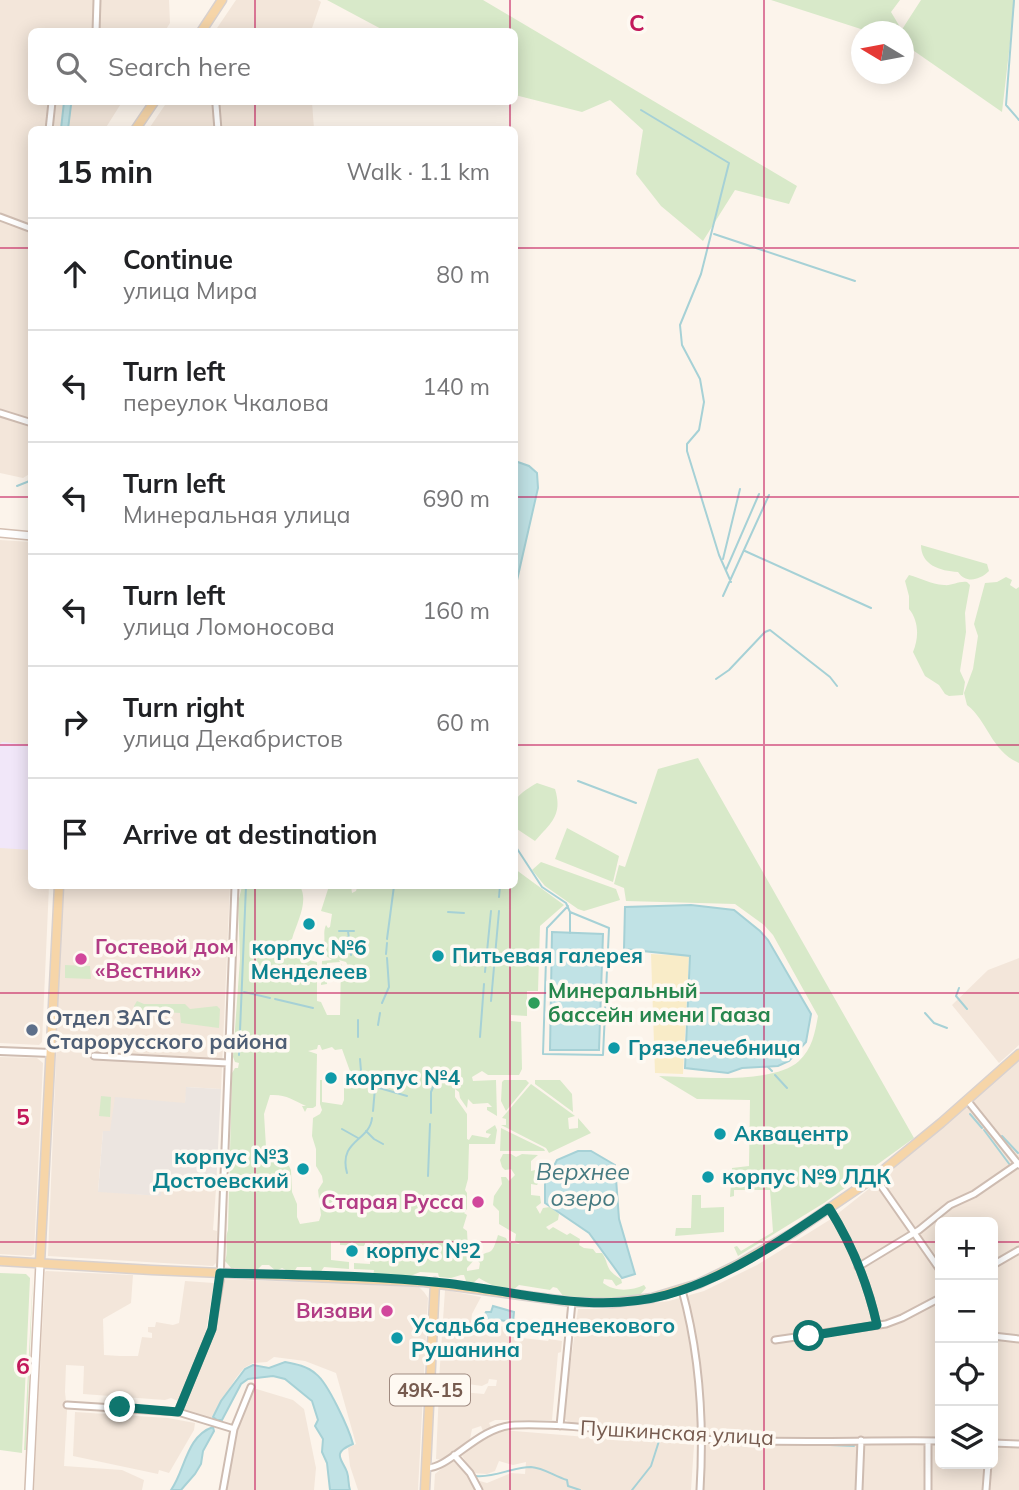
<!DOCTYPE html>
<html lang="en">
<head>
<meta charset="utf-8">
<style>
	body { margin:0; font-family:Mulish,sans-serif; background:#f6f6f6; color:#202124 }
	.controls { position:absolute; right:21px; bottom:21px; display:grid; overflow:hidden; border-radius:10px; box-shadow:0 4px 18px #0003 }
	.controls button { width:63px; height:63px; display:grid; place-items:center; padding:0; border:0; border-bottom:2px solid #e0e0e0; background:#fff; color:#202124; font:35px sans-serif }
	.compass { position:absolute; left:851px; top:21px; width:63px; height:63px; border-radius:50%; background:#fff; box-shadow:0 4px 18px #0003; rotate:280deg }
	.stop { position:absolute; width:21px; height:21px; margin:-16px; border:5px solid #0f766e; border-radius:50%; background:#fff }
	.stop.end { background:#0f766e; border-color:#fff; box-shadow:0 2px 7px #0008 }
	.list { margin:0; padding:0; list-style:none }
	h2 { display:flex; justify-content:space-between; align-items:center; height:91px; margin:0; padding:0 28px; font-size:30px }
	h2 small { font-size:23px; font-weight:400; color:#757577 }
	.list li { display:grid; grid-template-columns:46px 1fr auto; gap:21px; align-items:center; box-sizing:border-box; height:112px; padding:0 28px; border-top:2px solid #e0e0e0 }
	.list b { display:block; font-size:26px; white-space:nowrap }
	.list p { margin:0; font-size:23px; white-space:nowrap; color:#757577 }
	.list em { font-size:23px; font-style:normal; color:#757577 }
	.icon { flex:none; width:38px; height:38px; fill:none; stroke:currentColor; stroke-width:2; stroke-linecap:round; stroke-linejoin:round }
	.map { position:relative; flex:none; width:1019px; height:1490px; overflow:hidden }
	.search { position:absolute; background:#fff; box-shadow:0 4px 18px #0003; left:28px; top:28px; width:490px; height:77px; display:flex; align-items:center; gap:18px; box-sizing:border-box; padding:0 24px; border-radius:10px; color:#757577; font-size:26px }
	.panel { position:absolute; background:#fff; box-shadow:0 4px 18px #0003; left:28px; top:126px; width:490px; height:763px; border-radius:10px }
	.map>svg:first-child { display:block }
	.residential { fill:#f3e6da; fill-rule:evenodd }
	.industrial { fill:#ece5e0 }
	.education { fill:#f1e7f9 }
	.green { fill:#d8e9c9; fill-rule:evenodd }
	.sand { fill:#f9ecc8 }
	.water { fill:#c0e2e5; stroke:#a6d1d6; stroke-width:2 }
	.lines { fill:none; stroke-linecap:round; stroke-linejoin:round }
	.stream { stroke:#a6d1d6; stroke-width:2 }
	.minor-casing { stroke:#cebcb1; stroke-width:9 }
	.tertiary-casing { stroke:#cebcb1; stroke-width:10 }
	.secondary-casing { stroke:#d3beb1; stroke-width:10 }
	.primary-casing { stroke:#d9d1ce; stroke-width:11 }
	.minor { stroke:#fff; stroke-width:5 }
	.tertiary { stroke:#fff; stroke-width:6 }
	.secondary { stroke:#fff; stroke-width:7 }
	.primary { stroke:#f6d5a8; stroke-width:8 }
	.route { stroke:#0f766e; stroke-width:9 }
	.grid { fill:none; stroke:#c2185b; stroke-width:2; stroke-opacity:0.55 }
	.culture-dot { fill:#0f9aa8; stroke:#fef9f2; stroke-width:2.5 }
	.hotel-dot { fill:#d1479c; stroke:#fef9f2; stroke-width:2.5 }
	.leisure-dot { fill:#2e9e5b; stroke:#fef9f2; stroke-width:2.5 }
	.service-dot { fill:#5c6f8a; stroke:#fef9f2; stroke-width:2.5 }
	.labels { text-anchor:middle; stroke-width:7; stroke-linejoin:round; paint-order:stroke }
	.shield { fill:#fef9f2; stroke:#9f8a80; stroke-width:2 }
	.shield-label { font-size:19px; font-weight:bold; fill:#765b4f }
	.hotel-label { font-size:21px; font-weight:bold; fill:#b23c85; stroke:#fef9f2; text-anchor:end }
	.culture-label { font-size:21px; font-weight:bold; fill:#0d838f; stroke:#fef9f2; text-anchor:start }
	.leisure-label { font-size:21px; font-weight:bold; fill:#27864d; stroke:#fef9f2; text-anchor:start }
	.service-label { font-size:21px; font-weight:bold; fill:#4e5e75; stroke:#fef9f2; text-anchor:start }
	.street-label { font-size:21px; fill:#765b4f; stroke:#fef9f2 }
	.water-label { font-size:23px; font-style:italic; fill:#467a81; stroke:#fef9f2 }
	.grid-label { font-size:23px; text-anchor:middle; font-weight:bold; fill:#c2185b; stroke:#fef9f2; stroke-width:7; stroke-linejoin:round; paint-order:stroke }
</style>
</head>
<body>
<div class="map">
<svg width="1019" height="1490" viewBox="0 0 1019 1490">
	<rect width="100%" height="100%" fill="#fcf4eb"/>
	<path class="residential" d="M0,0H169L170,23L165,31L32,32V102H122L105,129L32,130L31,473L23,478L0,473Z
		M236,0H318L321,2L311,31H215Z
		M167,102H312L314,129L148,130Z
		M0,540L31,542L32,886H49L42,1042L39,1045L0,1043Z
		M63,886H230L221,1089L187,1087L185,1103L110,1132L103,1131L98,1191L160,1196L162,1185H170L171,1187L216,1189L213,1230L217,1231L216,1263L213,1266L48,1256Z
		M1019,958V1045L999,1063L952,1005L988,970Z
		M0,1057L37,1058L43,1063L34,1254L31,1256L0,1254Z
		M1019,1060V1490H700L704,1433L573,1425L563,1418L578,1309H607L669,1301L704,1291L757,1265L831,1219L880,1180ZM940,1222H993V1464H940Z
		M46,1271L133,1275L131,1303L103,1319L104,1355L120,1356H138L142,1337L152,1338V1333L148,1332V1327H155L156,1322L173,1325L179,1323L185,1281L214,1283L205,1337L178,1401L171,1398L165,1400L83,1394L84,1366L66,1365L65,1392L67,1411L64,1466L122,1470L144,1480L142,1490H34L45,1272Z
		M222,1279L419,1287L424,1292L428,1298L418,1490H358L350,1466L348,1448L356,1444L336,1373L305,1361L274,1357L267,1362L253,1363L244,1368L236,1378L211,1418L182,1410L217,1324Z
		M445,1290L481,1297L472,1314L471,1323L507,1327L506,1336L548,1341L549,1339L562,1341L561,1352L558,1353L552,1420H495L489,1423L491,1427L483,1431L481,1426L472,1429L470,1439L443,1460L436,1459L439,1390L484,1394L488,1386H496L497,1380L489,1379L488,1383L482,1386L439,1380Z
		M253,1388L293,1400L304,1409L316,1468L314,1490H227L237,1433Z
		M75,1412L168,1418L195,1423L194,1430L169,1473L159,1470L158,1474L73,1456Z
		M502,1430L635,1441L637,1439L694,1445L691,1490H481L476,1480L487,1483L511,1473L525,1474L526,1462L513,1465L499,1461L495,1471L487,1474L473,1473L461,1454L487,1435Z
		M452,1460L470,1478L476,1490H434L435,1474Z"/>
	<path class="industrial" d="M186,1087L221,1089L216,1187L162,1185L161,1196L98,1192L103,1131H110L115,1097L185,1103Z"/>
	<path class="education" d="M2,742L31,745V850L0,848V744Z"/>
	<path class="green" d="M327,0H483L797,186L789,204L735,190L703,241L661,206L636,174L643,130L610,100L582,112L515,95L514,32L385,31Z
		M771,0H900L891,12L900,27L898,31H867Z
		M921,0H1015L1002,112L904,44V32L901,31Z
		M921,545L987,564L989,571C980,580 966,584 958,572C940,571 921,565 921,545Z
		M909,575C921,578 930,584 944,585C952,586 958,581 967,582L970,585L965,613L966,632L960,671L965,682L963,695L949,696L945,694L939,685L925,676L913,652C919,638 919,621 909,609V596L905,581Z
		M1006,577L1012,580L1010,585L1016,589L1019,587V763C991,751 988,721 967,705L964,693L973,669L978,636L974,624L985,583L997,582Z
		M698,758L914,1138L824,1203L738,1256L734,1247L737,1246L741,1251L773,1232L770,1190H734V1196L730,1197L732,1168L749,1166L750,1100L697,1099L659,1076C694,1077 773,1085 799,1061C812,1049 815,1033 818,1016L773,935L764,925L735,904L626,901L624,888L614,884L619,865L625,867L658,769Z
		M537,783L555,789C563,815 551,823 535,841L517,829C512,800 512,798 537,783Z
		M567,828L619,856L613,882L555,859Z
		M541,862L616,889L620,900L584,911L578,909L545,886L532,870Z
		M515,869L564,905L540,926L538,991H527V1016L511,1015V1021L521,1022L522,1069L519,1075H488L482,1071L472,1077L473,1081L496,1080L497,1116L487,1110V1107H492L488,1103L473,1104L468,1099L467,1108L460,1098L459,1092L455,1089V1097L467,1114V1139L469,1140L472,1135L488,1138L491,1134L486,1133V1131L495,1125L497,1130L495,1144H469L468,1179L465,1190L467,1193V1209L464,1213L467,1215L463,1228L467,1231L468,1249L472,1251L474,1260L467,1268V1271L479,1269L480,1263L475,1258C492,1248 491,1258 498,1235L506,1238L508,1242L520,1244L515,1241L516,1234L499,1224V1211L493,1205L494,1196L502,1184L501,1177H506L509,1181L515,1175L511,1169L505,1170L502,1167L500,1160L503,1154H511L516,1157L522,1154L538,1155L531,1161V1171L548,1167L537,1185L531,1184V1195L540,1196L541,1203L536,1207L540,1214L543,1208L550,1207L559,1214L558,1220L546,1227L549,1230L553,1227L567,1235L570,1233L580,1239L579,1245L584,1248L593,1249L596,1253H602C610,1265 604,1269 621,1279L622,1283L616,1286L612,1280L604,1279L603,1283C615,1292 631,1291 644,1285L646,1288L640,1295L634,1297L583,1301L564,1297L557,1288L553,1287L550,1290L519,1285L513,1290C501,1289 490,1285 479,1278L473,1283L466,1281L464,1275H461L451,1278L439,1277L438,1273L420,1272L408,1277L387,1274L382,1277L373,1276L374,1270L354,1269V1263L370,1264V1258H373V1243H365V1246L340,1245V1242L331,1241V1260L349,1262V1269L324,1267L320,1273L312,1272L311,1267H297L294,1272H290L282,1268L276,1271L269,1265H262L256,1271L232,1269L225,1261C229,1250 224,1241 228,1230L232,1073L235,1068H238L239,1063L235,1062L233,1057L240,959L238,903L242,886H300C309,902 297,922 292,939L288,941V949L298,957L317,962V1001L321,1002L327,1015H340L341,964L353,981L355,979L346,962L339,960L340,962L327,963V984L321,985L322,961L332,960L325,955L322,949C327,940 322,934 326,925L328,928L330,927L332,914L321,911L329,886H351L352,893L356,891L357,888L355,886H514ZM318,1045H320L322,1050L332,1047L335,1050L342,1049L351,1074L357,1077L344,1083V1100L342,1105L322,1102V1080H320V1104L322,1110L320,1114L313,1118L312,1136L316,1149V1166L322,1176L323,1182L318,1190L321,1215L319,1221L300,1224L297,1217V1204L292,1192L291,1170L288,1164L270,1154L266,1147L264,1114L270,1095C286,1094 293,1100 306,1106H302L305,1112L307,1108H313L316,1106L317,1054L308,1051L317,1049Z
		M65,965L90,966L91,979L65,978Z
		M137,1001L144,1004H185L190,1009L217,1006L220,1009L219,1028L181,1023L180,1013L135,1010L134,1006Z
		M504,1080H526L529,1083L506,1111L501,1101L502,1082Z
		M535,1080H560L572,1094L573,1112L535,1084Z
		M531,1084L575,1116L568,1118L569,1129L578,1128V1118L591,1133L549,1153L546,1148L501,1125H506V1119L502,1118Z
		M101,1096L111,1097L110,1117L99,1116Z
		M501,1128L544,1149L545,1151H500Z
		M692,1195H701V1208L724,1207V1232L675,1236L676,1228H691Z
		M0,1273L26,1274L30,1278L22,1453L0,1450Z
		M33,1274L26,1450H24Z"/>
	<path class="sand" d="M651,954L689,956L683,1074L655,1073Z"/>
	<path class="water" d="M64,102H71V105L68,129H61Z
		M515,461L529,466L537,473L538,488L515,589Z
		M691,905L734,910L760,931L768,940L811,1014L806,1042L789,1061L778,1066L742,1068L728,1073L685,1068L690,956L624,949L625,907Z
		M552,932L603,934L599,1050H550Z
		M578,1151H591L615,1165L619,1219L635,1274L622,1278L589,1233L545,1203V1183L557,1160Z
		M493,1306L514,1312L513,1322L498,1320L486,1323L484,1316L486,1312H491Z
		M285,1362C296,1364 307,1366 316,1374C328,1383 349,1429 353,1444C331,1453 342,1459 347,1472C349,1478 348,1484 350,1490H330L327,1463L322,1452L323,1439L315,1426L318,1420L312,1401L285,1379L273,1376L248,1379L241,1384L222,1420H217L213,1417L221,1401L245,1369L253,1365L269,1368Z
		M213,1427L214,1431L203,1451L201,1464L195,1474L181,1490H171C185,1471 186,1436 213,1427Z"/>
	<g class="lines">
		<path class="stream" d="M1014,0L1006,105L1019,120
			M641,110L729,163L701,274L680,325L682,345L700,379L704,402L699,430L687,444V451L719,555L731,582
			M714,234L855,281
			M17,486L32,480
			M745,551L871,608
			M723,559L740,489
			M726,570L759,494
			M723,596L769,495
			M716,679L729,670L765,632L770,630L830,677L837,686
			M578,781L636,803
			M514,844L542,887L566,903L570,912V933
			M499,897L500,886
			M568,906L547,928L543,1054L603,1055L609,928L570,912
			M448,912L464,913
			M339,931H354
			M348,931L351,955
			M387,939L394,886
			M386,954L387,943
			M485,972L491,911
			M959,988L956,996L967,1009
			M244,992L270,998
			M275,999L313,1008
			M491,1001L499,911
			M382,1003L389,987L387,958
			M925,1013L934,1023L947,1028
			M358,1020V1037
			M378,1025L380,1013
			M480,1037L484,984
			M239,1055L246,886
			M360,1059L362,1083L407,1096
			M768,1067L772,1071
			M775,1075L787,1088
			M373,1111L375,1088
			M431,1113V1092L436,1080
			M970,1114L982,1128
			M342,1129L358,1138
			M984,1130L1010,1165
			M366,1131L374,1139L383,1144
			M1002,1136L1018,1153
			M347,1173C338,1140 370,1141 372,1118
			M428,1176L430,1124
			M830,1445L854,1446
			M476,1476C495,1478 512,1467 531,1467C544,1468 554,1476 567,1480L568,1486L580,1490
			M632,1490L651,1466L659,1441"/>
		<g class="minor-casing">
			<path id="minor" d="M96,32L97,0
				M216,105L218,130
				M49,130L52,102
				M0,217L32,229
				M0,413L32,423
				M94,1056L228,1063
				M967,1100L1019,1165
				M875,1177L940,1270
				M829,1208C851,1243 868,1285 877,1325
				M993,1265L1019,1250
				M858,1267L919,1230L950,1205L974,1194L1019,1163
				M682,1290C700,1355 704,1423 700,1490
				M993,1336L1019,1339
				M775,1340L886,1324L902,1318L940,1298
				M67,1405L178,1412L234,1429
				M178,1412L212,1329L220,1281L235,886
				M560,1426L572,1302
				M993,1443L1019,1444
				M454,1455L470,1473L479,1490
				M426,1468C450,1469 477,1427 515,1425C577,1423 639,1435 701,1439C780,1444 861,1440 940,1441
				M223,1490L234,1429L251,1387
				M859,1490L861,1440
				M928,1490V1441
				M986,1490L988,1464"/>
		</g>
		<g class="tertiary-casing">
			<path id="tertiary" d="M0,1051L51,1053"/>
		</g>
		<g class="secondary-casing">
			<path id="secondary" d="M0,533L32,536
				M29,1490L40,1263"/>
		</g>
		<g class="primary-casing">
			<path id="primary" d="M201,32L222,0
				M135,130L154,102
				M0,1261L152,1270L424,1282L572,1302L612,1303L652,1298L698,1284L739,1264L794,1232L875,1177L941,1123L1019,1054
				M40,1263L59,886
				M425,1490L435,1282"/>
		</g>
		<use href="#minor" class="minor"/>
		<use href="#tertiary" class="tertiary"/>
		<use href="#secondary" class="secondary"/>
		<use href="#primary" class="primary"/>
	</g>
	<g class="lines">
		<path class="route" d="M120,1407L178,1412L212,1329L220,1273C294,1275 370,1275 444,1283C518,1291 592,1315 666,1295C725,1279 779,1242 829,1208C851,1243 868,1285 877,1325L809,1336"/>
	</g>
	<path class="grid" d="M255,0V32M510,0V32M764,0V1490M255,102V130M510,102V130M0,248H32M514,248H1019M0,497H32M514,497H1019M0,745H32M514,745H1019M255,886V1490M510,886V1490M0,993H1019M0,1242H940M993,1242H1019"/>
	<g class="culture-dot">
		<circle cx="309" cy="924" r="7"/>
		<circle cx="438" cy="956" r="7"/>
		<circle cx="614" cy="1048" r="7"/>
		<circle cx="331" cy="1078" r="7"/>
		<circle cx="720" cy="1134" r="7"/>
		<circle cx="303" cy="1169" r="7"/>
		<circle cx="708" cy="1177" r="7"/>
		<circle cx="352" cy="1251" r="7"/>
		<circle cx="397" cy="1338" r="7"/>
	</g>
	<g class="hotel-dot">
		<circle cx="81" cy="959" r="7"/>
		<circle cx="478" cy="1202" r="7"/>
		<circle cx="387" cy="1311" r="7"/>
	</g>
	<circle class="leisure-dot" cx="534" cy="1003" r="7"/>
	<circle class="service-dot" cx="32" cy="1030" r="7"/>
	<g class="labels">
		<rect class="shield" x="390" y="1374.5" width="80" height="31" rx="5"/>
		<g class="shield-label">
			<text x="430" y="1397">49К-15</text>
		</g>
		<g class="hotel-label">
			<text x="95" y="954" text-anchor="start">Гостевой дом<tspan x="95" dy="24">«Вестник»</tspan></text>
			<text x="464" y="1209">Старая Русса</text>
			<text x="373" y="1318">Визави</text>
		</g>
		<g class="culture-label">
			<text x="309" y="955" text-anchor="middle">корпус №6<tspan x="309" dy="24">Менделеев</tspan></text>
			<text x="452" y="963">Питьевая галерея</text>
			<text x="628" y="1055">Грязелечебница</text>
			<text x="345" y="1085">корпус №4</text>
			<text x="734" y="1141">Аквацентр</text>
			<text x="289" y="1164" text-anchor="end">корпус №3<tspan x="289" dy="24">Достоевский</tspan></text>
			<text x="722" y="1184">корпус №9 ЛДК</text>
			<text x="366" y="1258">корпус №2</text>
			<text x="411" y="1333">Усадьба средневекового<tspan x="411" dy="24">Рушанина</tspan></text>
		</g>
		<g class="leisure-label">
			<text x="548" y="998">Минеральный<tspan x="548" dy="24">бассейн имени Гааза</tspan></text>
		</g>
		<g class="service-label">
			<text x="46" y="1025">Отдел ЗАГС<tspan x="46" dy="24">Старорусского района</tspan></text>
		</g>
		<g class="street-label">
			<text transform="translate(677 1433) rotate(3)" y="7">Пушкинская улица</text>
		</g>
		<g class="water-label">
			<text x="583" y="1180">Верхнее<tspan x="583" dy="26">озеро</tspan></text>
		</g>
	</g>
	<g class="grid-label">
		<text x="637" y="31">C</text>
		<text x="23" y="1125">5</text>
		<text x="23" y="1374">6</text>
	</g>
</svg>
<div class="controls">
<button>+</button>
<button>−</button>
<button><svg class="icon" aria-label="locate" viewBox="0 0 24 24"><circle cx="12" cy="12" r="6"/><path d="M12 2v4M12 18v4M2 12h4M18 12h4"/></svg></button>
<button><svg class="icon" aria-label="layers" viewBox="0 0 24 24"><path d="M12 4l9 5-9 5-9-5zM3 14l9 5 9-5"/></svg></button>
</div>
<svg class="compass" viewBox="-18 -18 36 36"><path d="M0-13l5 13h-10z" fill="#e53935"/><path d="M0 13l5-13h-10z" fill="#757577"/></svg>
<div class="stop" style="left:809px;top:1336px"></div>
<div class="stop end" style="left:120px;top:1407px"></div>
<div class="search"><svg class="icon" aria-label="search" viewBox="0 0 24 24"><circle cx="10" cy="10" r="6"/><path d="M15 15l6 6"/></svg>Search here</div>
<section class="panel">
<h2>15 min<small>Walk · 1.1 km</small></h2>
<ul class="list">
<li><svg class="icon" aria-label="ahead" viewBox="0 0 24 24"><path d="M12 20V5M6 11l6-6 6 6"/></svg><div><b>Continue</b><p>улица Мира</p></div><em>80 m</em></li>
<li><svg class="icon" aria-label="left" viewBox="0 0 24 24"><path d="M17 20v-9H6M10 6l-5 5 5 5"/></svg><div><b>Turn left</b><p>переулок Чкалова</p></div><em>140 m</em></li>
<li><svg class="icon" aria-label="left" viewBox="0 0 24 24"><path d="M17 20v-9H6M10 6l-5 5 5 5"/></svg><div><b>Turn left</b><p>Минеральная улица</p></div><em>690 m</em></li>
<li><svg class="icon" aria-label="left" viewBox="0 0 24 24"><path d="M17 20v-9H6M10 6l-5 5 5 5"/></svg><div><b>Turn left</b><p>улица Ломоносова</p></div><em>160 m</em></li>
<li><svg class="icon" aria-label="right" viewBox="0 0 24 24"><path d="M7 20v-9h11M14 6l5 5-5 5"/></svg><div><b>Turn right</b><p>улица Декабристов</p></div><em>60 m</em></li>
<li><svg class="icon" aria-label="arrive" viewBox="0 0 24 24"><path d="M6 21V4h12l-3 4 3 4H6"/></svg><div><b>Arrive at destination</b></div></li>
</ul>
</section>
</div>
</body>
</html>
